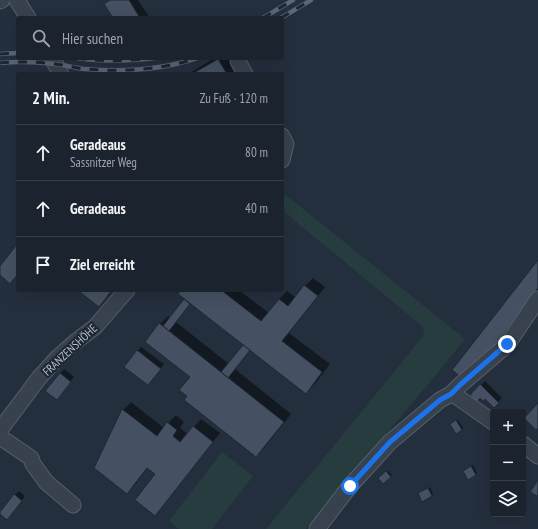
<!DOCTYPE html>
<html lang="de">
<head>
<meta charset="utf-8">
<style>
	body { margin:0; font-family:"PT Sans Narrow",sans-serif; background:#282f3a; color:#f1f3f6 }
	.controls { position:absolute; right:12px; bottom:12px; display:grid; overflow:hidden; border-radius:4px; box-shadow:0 4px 16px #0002 }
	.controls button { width:36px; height:36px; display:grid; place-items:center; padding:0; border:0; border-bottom:1px solid #39404a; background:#1b232e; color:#f1f3f6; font:20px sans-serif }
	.stop { position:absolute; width:12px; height:12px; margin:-9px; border:3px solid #1a73e8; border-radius:50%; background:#fff }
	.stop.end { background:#1a73e8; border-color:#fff; box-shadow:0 1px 4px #0008 }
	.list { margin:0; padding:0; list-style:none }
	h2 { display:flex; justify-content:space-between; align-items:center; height:52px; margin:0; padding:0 16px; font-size:17px }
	h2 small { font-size:13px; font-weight:400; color:#a0a4aa }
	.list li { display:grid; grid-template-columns:26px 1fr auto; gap:12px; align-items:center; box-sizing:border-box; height:56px; padding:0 16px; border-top:1px solid #39404a }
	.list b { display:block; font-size:15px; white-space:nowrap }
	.list p { margin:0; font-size:13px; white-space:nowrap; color:#a0a4aa }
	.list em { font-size:13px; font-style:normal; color:#a0a4aa }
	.icon { flex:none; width:22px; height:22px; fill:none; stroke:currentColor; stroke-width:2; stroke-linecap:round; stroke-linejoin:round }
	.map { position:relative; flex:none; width:538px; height:529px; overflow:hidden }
	.search { position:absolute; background:#1b232e; box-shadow:0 4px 16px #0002; left:16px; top:16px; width:268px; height:44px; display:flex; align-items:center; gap:10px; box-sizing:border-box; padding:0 14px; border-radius:4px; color:#a0a4aa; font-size:15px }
	.panel { position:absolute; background:#1b232e; box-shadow:0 4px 16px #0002; left:16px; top:72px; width:268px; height:220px; border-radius:4px }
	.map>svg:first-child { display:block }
	.green { fill:#263c3f }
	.shadow { fill:#0007; fill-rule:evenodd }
	.building { fill:#455162; stroke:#1f2835 }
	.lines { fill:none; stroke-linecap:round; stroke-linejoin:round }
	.minor-casing { stroke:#565f6c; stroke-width:17 }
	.minor { stroke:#38414e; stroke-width:15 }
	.rail-casing { stroke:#5a6575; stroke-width:4.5 }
	.rail { stroke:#1d2633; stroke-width:3; stroke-dasharray:9; stroke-linecap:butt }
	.route { stroke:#1a73e8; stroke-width:5 }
	.labels { text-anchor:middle; stroke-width:4; stroke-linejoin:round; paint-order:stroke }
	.street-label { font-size:12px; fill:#b4bcc9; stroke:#1d2633 }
</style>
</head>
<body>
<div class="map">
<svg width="538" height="529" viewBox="0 0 538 529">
	<rect width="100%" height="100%" fill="#242f3e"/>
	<path class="green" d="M282,192L465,339L435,376L306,529H266L424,335L423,327L282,210Z
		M222,452L253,476L212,529H179L169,521Z"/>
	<path class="shadow" d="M109,0H138L150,18H114L105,4Z
		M215,58H230L239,74H188Z
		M538,261V289L497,344L489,352Z
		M313,278L325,287L289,333L330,364L314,385L306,393L250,349L235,369L291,414L264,448L256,456L188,396L191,377L160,324L168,316L170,318L186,299L182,290H239L269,313L279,299L287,291L296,298L305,286ZM191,303L244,345L229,364L176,322Z
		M79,290H113L99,306Z
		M141,347L164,364L148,384L125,366Z
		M64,369L74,377L60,395L46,391Z
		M485,381L502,398L494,406L485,397L471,395Z
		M131,402L164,428L176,415L184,422L180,428L188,434L201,419L220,433L162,506L157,474L148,467L135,485L127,493L123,410Z
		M458,420L463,428L462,430L453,423Z
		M473,465L477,473L475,474L466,469Z
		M388,471L392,475L383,483L380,478Z
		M430,487L433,494L432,496L421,492Z
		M19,491L25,496L11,515L15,495Z"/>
	<path class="building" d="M110,0H129L140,18H113L104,4Z
		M218,59L227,74H192Z
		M18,243V274L10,284L0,275V266Z
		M538,260V288L490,353L462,378L452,370Z
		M304,285L318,296L282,341L322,372L306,394L178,294L181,290H221L261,321L279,299L288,306Z
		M77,290H112L99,307Z
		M184,299L190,304L169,331L163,326Z
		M159,323L284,422L256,457L184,400L187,396L179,390L190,377L145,342Z
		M243,345L250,350L228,378L221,372Z
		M137,350L161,369L148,385L124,367Z
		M60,373L71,382L57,400L45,391Z
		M480,384L499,403L494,408L485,399L483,401L480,398L477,402L470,395Z
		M538,403V428L536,430L524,418Z
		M122,409L157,436L167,422L177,430L173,436L180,442L193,426L213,442L155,516L135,500L155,474L147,468L127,494L94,468Z
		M456,420L462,430L456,434L450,424Z
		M471,466L476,475L468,480L463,471Z
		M386,471L391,477L383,484L378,478Z
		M538,480V495L537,496L530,492Z
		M428,488L432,496L422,502L418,493Z
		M14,494L22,501L7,520L0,514V512Z"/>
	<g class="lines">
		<g class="minor-casing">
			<path id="minor" d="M17,0L28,18
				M0,1L2,0
				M52,58L61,74
				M238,61L245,74
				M282,136L286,144L282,160
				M451,394L460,385L507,345L538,299
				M0,430L39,378L58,357L75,342L95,327L127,290
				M0,437L31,458L33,464L46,482L73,505
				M523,444L538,456
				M317,529L350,486L390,442L440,400L451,394L456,396L493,422"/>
		</g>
		<use href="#minor" class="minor"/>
		<g class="rail-casing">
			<path id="rail" d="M263,18L293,0
				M281,18L311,0
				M0,54L18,53
				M77,58C103,62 129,61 155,58
				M0,63C18,61 37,62 55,64C65,65 75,68 85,69C122,72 162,70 197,58"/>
		</g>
		<use href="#rail" class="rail"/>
	</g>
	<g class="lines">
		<path class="route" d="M350,486L390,442L440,400L451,394L460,385L507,344"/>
	</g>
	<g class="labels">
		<g class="street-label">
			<text transform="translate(70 350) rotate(-43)" y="4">FRANZENSHÖHE</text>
		</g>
	</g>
</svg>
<div class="controls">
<button>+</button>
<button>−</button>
<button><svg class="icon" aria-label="layers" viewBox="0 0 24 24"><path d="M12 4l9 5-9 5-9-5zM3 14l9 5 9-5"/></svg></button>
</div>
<div class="stop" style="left:350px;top:486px"></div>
<div class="stop end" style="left:507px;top:344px"></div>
<div class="search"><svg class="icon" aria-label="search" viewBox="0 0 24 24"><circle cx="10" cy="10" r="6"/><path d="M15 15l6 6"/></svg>Hier suchen</div>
<section class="panel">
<h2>2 Min.<small>Zu Fuß · 120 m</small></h2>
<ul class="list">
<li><svg class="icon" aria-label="ahead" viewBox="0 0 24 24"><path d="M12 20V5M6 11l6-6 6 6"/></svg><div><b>Geradeaus</b><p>Sassnitzer Weg</p></div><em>80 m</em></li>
<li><svg class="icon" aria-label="ahead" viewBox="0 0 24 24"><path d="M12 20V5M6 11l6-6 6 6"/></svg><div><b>Geradeaus</b></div><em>40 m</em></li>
<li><svg class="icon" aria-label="arrive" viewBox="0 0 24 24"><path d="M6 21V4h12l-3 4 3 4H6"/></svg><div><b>Ziel erreicht</b></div></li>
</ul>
</section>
</div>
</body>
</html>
